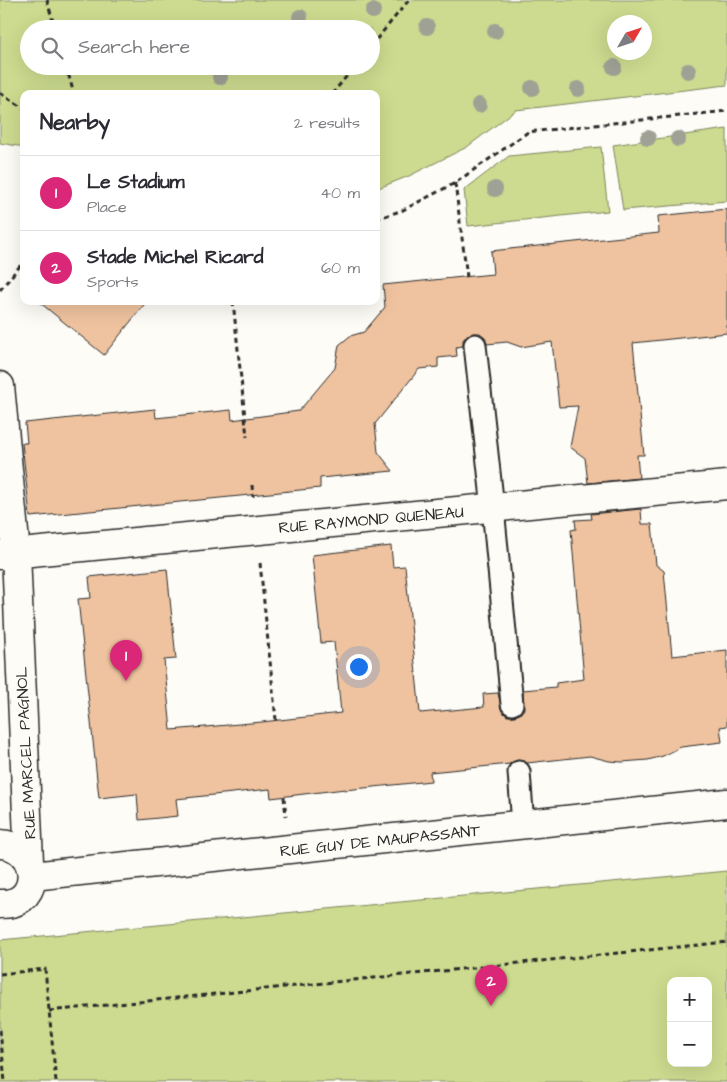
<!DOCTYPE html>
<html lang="en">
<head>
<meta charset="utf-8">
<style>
	body { margin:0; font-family:"Architects Daughter",sans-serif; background:#f7f7f7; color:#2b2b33 }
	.controls { position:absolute; right:15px; bottom:15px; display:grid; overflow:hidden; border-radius:10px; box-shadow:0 5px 20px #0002 }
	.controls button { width:45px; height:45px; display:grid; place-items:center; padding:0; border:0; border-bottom:1px solid #e1e1e2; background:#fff; color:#2b2b33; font:25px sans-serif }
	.compass { position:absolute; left:607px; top:15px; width:45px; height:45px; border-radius:50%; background:#fff; box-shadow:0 5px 20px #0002; rotate:51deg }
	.you { position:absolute; left:358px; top:666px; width:18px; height:18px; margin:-12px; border:4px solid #fff; border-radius:50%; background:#1a73e8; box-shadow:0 0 0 8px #1a73e833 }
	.badge { display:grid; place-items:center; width:32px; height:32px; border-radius:50%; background:#db2777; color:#fff; font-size:16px; font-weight:700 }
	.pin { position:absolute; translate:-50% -41px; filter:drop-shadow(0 1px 2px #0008) }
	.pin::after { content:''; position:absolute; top:26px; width:18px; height:15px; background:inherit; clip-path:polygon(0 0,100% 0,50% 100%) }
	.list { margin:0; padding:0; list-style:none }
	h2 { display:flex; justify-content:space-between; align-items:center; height:65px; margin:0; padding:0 20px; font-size:21px }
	h2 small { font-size:16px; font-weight:400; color:#7c7c81 }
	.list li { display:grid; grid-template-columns:32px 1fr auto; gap:15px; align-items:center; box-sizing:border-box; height:75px; padding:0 20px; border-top:1px solid #e1e1e2 }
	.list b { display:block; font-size:19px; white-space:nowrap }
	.list p { margin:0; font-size:16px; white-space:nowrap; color:#7c7c81 }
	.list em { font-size:16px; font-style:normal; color:#7c7c81 }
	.icon { flex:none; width:28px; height:28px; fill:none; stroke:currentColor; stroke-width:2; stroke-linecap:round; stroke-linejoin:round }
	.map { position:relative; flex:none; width:727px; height:1082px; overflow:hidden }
	.search { position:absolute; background:#fff; box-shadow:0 5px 20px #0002; left:20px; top:20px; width:360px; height:55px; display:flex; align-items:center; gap:12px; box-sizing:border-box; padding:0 18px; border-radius:28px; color:#7c7c81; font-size:19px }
	.panel { position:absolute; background:#fff; box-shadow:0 5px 20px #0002; left:20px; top:90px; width:360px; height:215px; border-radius:10px }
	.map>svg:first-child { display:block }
	.green { fill:#ccdb8f; stroke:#7c835d; fill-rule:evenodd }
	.building { fill:#efc39f; stroke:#2b2b2b }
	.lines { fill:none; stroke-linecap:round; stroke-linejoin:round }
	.lane-casing { stroke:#2b2b2b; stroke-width:25 }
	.street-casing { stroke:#2b2b2b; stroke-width:31 }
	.path { stroke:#2b2b2b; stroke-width:3; stroke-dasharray:5 4; stroke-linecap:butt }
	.lane { stroke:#fdfcf7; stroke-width:21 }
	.street { stroke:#fdfcf7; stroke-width:28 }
	.tree { fill:#a0a195 }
	.labels { text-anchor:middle; stroke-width:4; stroke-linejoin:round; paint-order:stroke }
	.street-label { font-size:16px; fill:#2b2b2b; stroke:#fdfcf7 }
</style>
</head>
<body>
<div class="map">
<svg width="727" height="1082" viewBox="0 0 727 1082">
	<rect width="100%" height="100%" fill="#fdfcf7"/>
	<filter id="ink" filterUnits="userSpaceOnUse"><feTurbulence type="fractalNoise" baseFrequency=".02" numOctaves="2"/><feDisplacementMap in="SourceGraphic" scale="10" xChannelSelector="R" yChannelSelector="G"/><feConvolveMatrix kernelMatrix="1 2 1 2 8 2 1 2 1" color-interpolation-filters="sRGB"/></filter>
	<g filter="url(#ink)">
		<path class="green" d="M0,0H727V85L516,110L467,147L409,176L376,189V94H24V147L0,143ZM614,22H644V52H614ZM29,29H371V66H29Z
			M727,129V201L623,210L613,145Z
			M601,147L608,211L468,226L464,190L509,156Z
			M727,871V1082H0V940ZM671,981H708V1063H671Z"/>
		<path class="building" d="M727,209V333L633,343L644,455H637L639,478L588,483L585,458L570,447L578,406L559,407L552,342L521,347L507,342L487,344L485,337L480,333H474L467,335L463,340V346L456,347L457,356L438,358V367L419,369L375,424L378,452L393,471L320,478V488L30,517L22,443H27L25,423L155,409L156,418L231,410L232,420L299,411L335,368L339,345L350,336L364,332L385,307L383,285L493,274L491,251L659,233L658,216Z
			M38,301H147L104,355Z
			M641,509L642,524H652L656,565L664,571L672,656L727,650V726L720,727L722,742L681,747L663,756L648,760L622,762L609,761L590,756L527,763L518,760L510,764L430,772L431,781L345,790V789L271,798L270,789L176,799L178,816L139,820L137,794L99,798L78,599L91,598L89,577L167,569L176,659L164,660L171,730L262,722L341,713L334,642L321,643L312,555L391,546L393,567L405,566L420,713L484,707L483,694L498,693L502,711L507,716H514L520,714L524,709L523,690L556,687V683L584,679L571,530L576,529L575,520L592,519L591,514Z"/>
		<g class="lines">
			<g class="lane-casing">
				<path id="lane" d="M475,345L493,508L512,704
					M519,772L523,825"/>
			</g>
			<g class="street-casing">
				<path id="street" d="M0,386L16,553L29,862
					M0,555L727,485
					M0,844C36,845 43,894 12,903C8,904 4,904 0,904
					M32,876L727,803"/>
			</g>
			<path class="path" d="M47,0L55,29
				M371,46L409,0
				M66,66L74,94
				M0,93L24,108
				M332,94L355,66
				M455,183L467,277
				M376,219L403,210L455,183L528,132L727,111
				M0,290L24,261
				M233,301L247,437
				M252,485L253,497
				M260,563L276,720
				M284,797L286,816
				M0,974L45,969L56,1082
				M49,1011L727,942
				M0,1030L5,1082"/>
			<use href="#lane" class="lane"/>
			<use href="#street" class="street"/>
		</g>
		<g class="tree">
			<circle cx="373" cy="11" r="8"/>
			<circle cx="300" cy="17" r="8"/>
			<circle cx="427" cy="27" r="8"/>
			<circle cx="495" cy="31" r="8"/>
			<circle cx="614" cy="67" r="8"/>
			<circle cx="688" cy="71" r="8"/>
			<circle cx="220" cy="77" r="8"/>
			<circle cx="532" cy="88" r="8"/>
			<circle cx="578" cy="89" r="8"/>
			<circle cx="479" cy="105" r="8"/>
			<circle cx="648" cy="138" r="8"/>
			<circle cx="678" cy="139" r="8"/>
			<circle cx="495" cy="189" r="8"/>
		</g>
	</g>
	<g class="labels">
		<g class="street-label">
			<text transform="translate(371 519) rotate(-5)" y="6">RUE RAYMOND QUENEAU</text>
			<text transform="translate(25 753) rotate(-93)" y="6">RUE MARCEL PAGNOL</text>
			<text transform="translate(380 840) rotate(-6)" y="6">RUE GUY DE MAUPASSANT</text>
		</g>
	</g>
</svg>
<div class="controls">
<button>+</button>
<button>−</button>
</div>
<svg class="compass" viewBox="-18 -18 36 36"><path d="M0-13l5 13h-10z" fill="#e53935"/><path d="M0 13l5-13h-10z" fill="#7c7c81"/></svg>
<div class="you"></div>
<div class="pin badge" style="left:126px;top:681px">1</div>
<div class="pin badge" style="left:491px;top:1006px">2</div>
<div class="search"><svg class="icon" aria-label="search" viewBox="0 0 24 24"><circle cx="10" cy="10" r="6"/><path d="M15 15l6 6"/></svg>Search here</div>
<section class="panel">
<h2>Nearby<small>2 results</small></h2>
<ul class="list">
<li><span class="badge">1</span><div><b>Le Stadium</b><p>Place</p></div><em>40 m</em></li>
<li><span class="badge">2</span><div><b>Stade Michel Ricard</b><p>Sports</p></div><em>60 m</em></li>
</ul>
</section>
</div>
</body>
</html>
